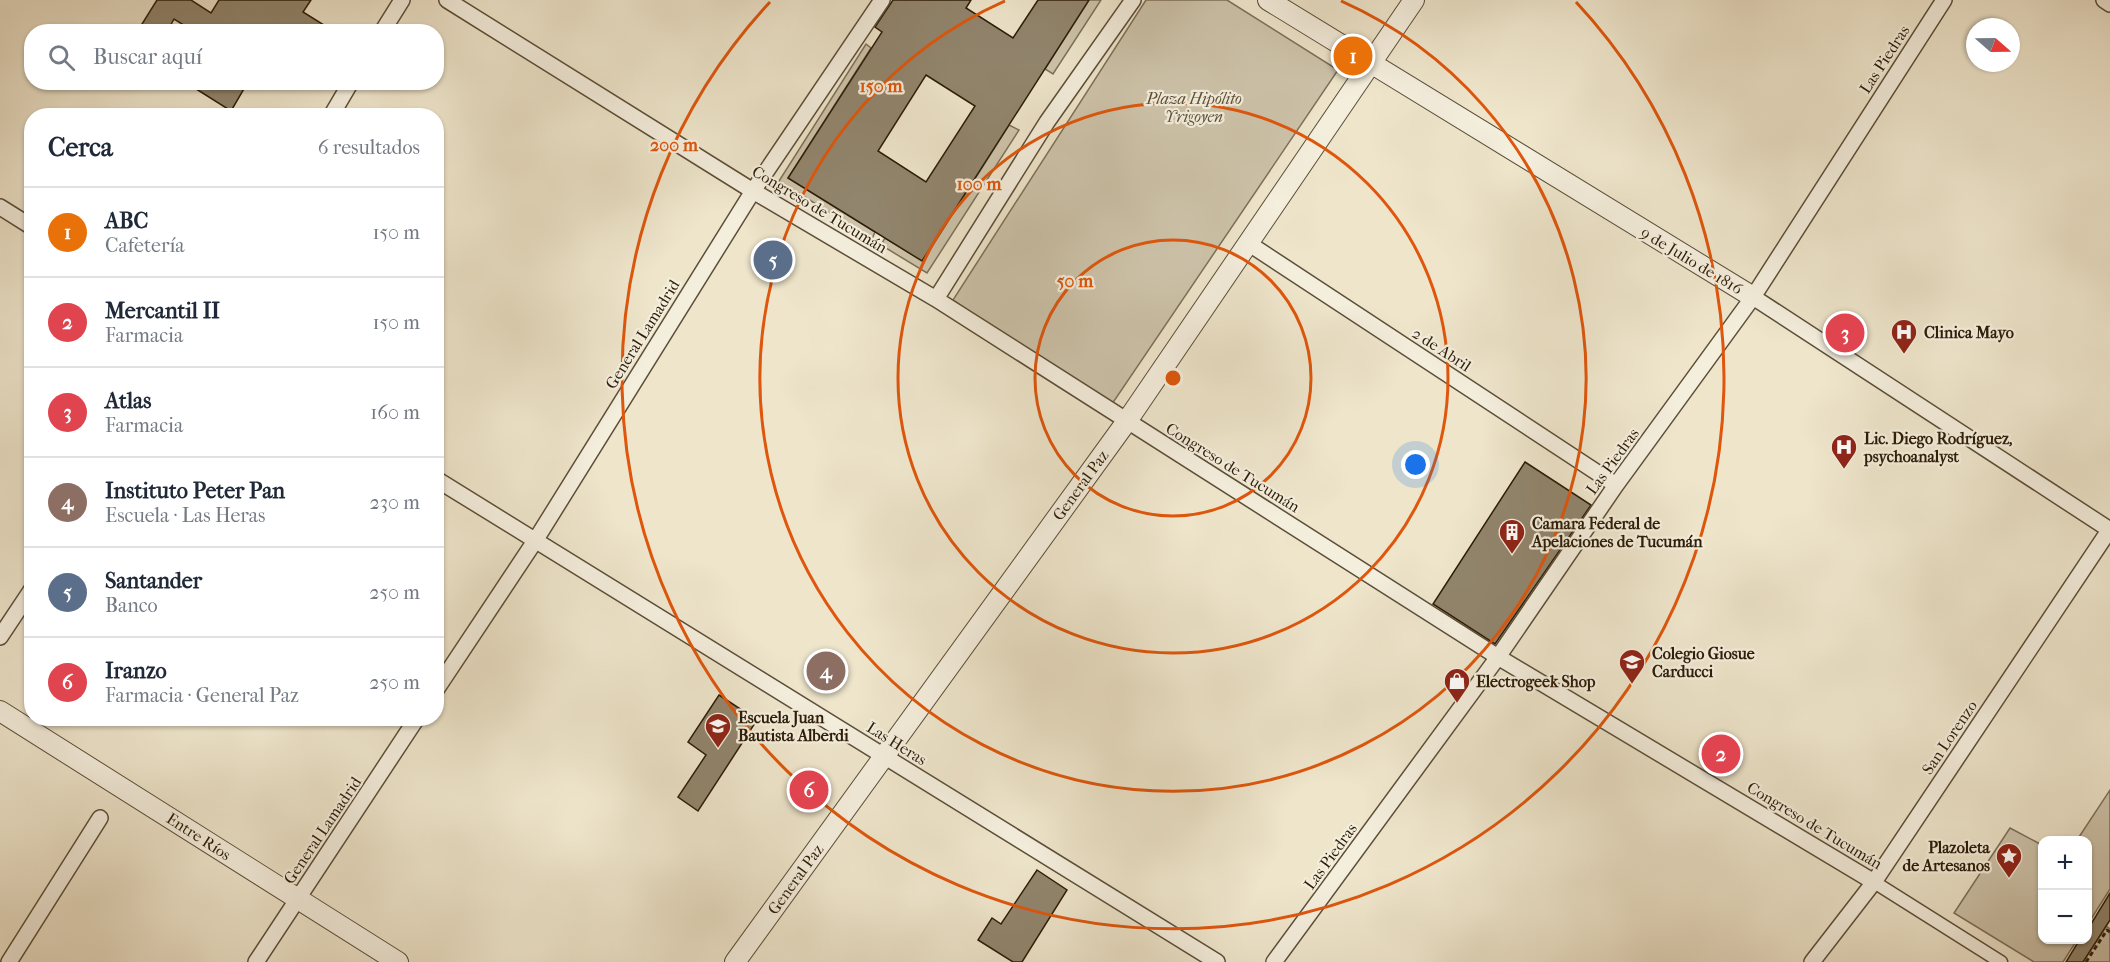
<!DOCTYPE html>
<html lang="es">
<head>
<meta charset="utf-8">
<style>
	body { margin:0; font-family:"IM FELL French Canon",serif; background:#f6f6f7; color:#1f2937 }
	.controls { position:absolute; right:18px; bottom:18px; display:grid; overflow:hidden; border-radius:12px; box-shadow:0 2px 4px #0004 }
	.controls button { width:54px; height:54px; display:grid; place-items:center; padding:0; border:0; border-bottom:2px solid #e0e1e3; background:#fff; color:#1f2937; font:30px sans-serif }
	.compass { position:absolute; left:1966px; top:18px; width:54px; height:54px; border-radius:50%; background:#fff; box-shadow:0 2px 4px #0004; rotate:110deg }
	.you { position:absolute; left:1416px; top:465px; width:21px; height:21px; margin:-15px; border:4px solid #fff; border-radius:50%; background:#1a73e8; box-shadow:0 0 0 9px #1a73e833 }
	.badge { display:grid; place-items:center; width:39px; height:39px; border-radius:50%; background:#8f2418; color:#fff; font-size:20px; font-weight:700 }
	.pin { position:absolute; translate:-50% -50%; border:3px solid #fff; box-shadow:0 2px 6px #0006 }
	.list { margin:0; padding:0; list-style:none }
	h2 { display:flex; justify-content:space-between; align-items:center; height:78px; margin:0; padding:0 24px; font-size:26px }
	h2 small { font-size:20px; font-weight:400; color:#747a83 }
	.list li { display:grid; grid-template-columns:39px 1fr auto; gap:18px; align-items:center; box-sizing:border-box; height:90px; padding:0 24px; border-top:2px solid #e0e1e3 }
	.list b { display:block; font-size:22px; white-space:nowrap }
	.list p { margin:0; font-size:20px; white-space:nowrap; color:#747a83 }
	.list em { font-size:20px; font-style:normal; color:#747a83 }
	.icon { flex:none; width:33px; height:33px; fill:none; stroke:currentColor; stroke-width:2; stroke-linecap:round; stroke-linejoin:round }
	.map { position:relative; flex:none; width:2110px; height:962px; overflow:hidden }
	.search { position:absolute; background:#fff; box-shadow:0 2px 4px #0004; left:24px; top:24px; width:420px; height:66px; display:flex; align-items:center; gap:15px; box-sizing:border-box; padding:0 21px; border-radius:24px; color:#747a83; font-size:22px }
	.panel { position:absolute; background:#fff; box-shadow:0 2px 4px #0004; left:24px; top:108px; width:420px; height:618px; border-radius:24px }
	.map>svg:first-child { display:block }
	.green { fill:#cdc3aa; stroke:#7c7058; stroke-width:1.5 }
	.building { fill:#91856d; stroke:#2c1c07; stroke-width:1.5; fill-rule:evenodd }
	.lines { fill:none; stroke-linecap:round; stroke-linejoin:round }
	.pedestrian-casing { stroke:#5c4e38; stroke-width:15 }
	.minor-casing { stroke:#5c4e38; stroke-width:18 }
	.tertiary-casing { stroke:#5c4e38; stroke-width:22 }
	.path { stroke:#2c1c07; stroke-width:3; stroke-dasharray:4.5 3; stroke-linecap:butt }
	.pedestrian { stroke:#f4eedd; stroke-width:12 }
	.minor { stroke:#f4eedd; stroke-width:15 }
	.tertiary { stroke:#f4eedd; stroke-width:20 }
	.ring { fill:none; stroke:#df560c; stroke-width:3 }
	.labels { text-anchor:middle; stroke-width:4.5; stroke-linejoin:round; paint-order:stroke }
	.street-label { font-size:16px; fill:#2c1c07; stroke:#f4eedd }
	.park-label { font-size:16px; font-style:italic; fill:#5c4e38; stroke:#f4eedd }
	.poi-label { font-size:16px; font-weight:bold; fill:#2c1c07; stroke:#f4eedd; text-anchor:start }
	.centre { fill:#df560c; stroke:#f4eedd; stroke-width:3 }
	.ring-label { font-size:18px; text-anchor:middle; font-weight:bold; fill:#df560c; stroke:#f4eedd; stroke-width:4.5; stroke-linejoin:round; paint-order:stroke }
</style>
</head>
<body>
<div class="map">
<svg width="2110" height="962" viewBox="0 0 2110 962">
	<rect width="100%" height="100%" fill="#eee5cb"/>
	<filter id="stains"><feTurbulence type="fractalNoise" baseFrequency=".00333" numOctaves="4"/><feColorMatrix values="0 0 0 0 .2 0 0 0 0 .09 0 0 0 0 .02 0 0 0 .5 -.17"/></filter>
	<radialGradient id="worn" r=".72"><stop offset=".6" stop-color="#630" stop-opacity="0"/><stop offset="1" stop-color="#630" stop-opacity=".3"/></radialGradient>
	<path class="green" d="M1089,0H1101L1053,74L1045,69Z
		M1146,0H1227L1338,70L1110,407L953,300Z
		M866,44L871,48L788,178L875,232L872,239L779,181Z
		M1009,125L1019,130L927,273L881,245L885,238L923,261Z
		M2110,790V889L2088,924V840H2077Z
		M2010,828L2042,845V940H2077L2063,962H2034L1954,913Z
		M2106,926L2110,929V962H2083Z"/>
	<path class="building" d="M157,0H191L211,13L219,0H311L303,12L335,32H195L174,19L167,32H137Z
		M893,0H971L966,8L1013,38L1038,0H1089L922,261L788,178L882,32L875,27ZM926,75L975,106L926,182L878,151Z
		M185,82H248L231,111Z
		M1525,462L1591,505L1495,644L1433,604Z
		M719,695L757,720L698,811L678,797L706,755L688,742Z
		M1037,870L1067,890L1022,962H1013L978,940L992,918L1001,924Z
		M2110,893V920L2083,962H2066L2080,939H2088V929Z"/>
	<g class="lines">
		<g class="pedestrian-casing">
			<path id="pedestrian" d="M1874,882L2001,962"/>
		</g>
		<g class="minor-casing">
			<path id="minor" d="M447,0L753,191L936,299L1498,657L1874,882
				M2104,0L2110,4
				M382,32L402,0
				M331,116L351,82
				M0,207L32,227
				M1248,243L1616,485
				M1753,297L2110,530
				M936,299L1047,122L1133,0
				M436,479L1217,962
				M0,637L32,589
				M436,690L535,541L753,191L882,0
				M9,962L100,818
				M256,962L417,718
				M1274,962L1498,657L1616,485L1753,297L1944,0
				M1812,962L1874,882L2110,529"/>
		</g>
		<g class="tertiary-casing">
			<path id="tertiary" d="M1268,0L1753,297
				M0,711L398,962
				M735,962L1127,421L1414,0"/>
		</g>
		<path class="path" d="M2086,962L2107,930L2110,932"/>
		<use href="#pedestrian" class="pedestrian"/>
		<use href="#minor" class="minor"/>
		<use href="#tertiary" class="tertiary"/>
	</g>
	<g class="ring">
		<circle cx="1173" cy="378" r="138"/>
		<circle cx="1173" cy="378" r="275"/>
		<path d="M1341 1A413 413 0 1 1 1005 1"/>
		<path d="M1576 2A551 551 0 1 1 770 2"/>
	</g>
	<defs>
		<g id="hospital-pin" transform="scale(1.35)"><path d="M0 17L-7.5 6A9.5 9.5 0 1 1 7.5 6Z" fill="#8f2418" stroke="#f4eedd"/><path d="M-5-5h3v3.5h4V-5h3V5h-3V1.5h-4V5h-3Z" fill="#fff"/></g>
		<g id="building-pin" transform="scale(1.35)"><path d="M0 17L-7.5 6A9.5 9.5 0 1 1 7.5 6Z" fill="#8f2418" stroke="#f4eedd"/><path d="M-4-6H4V6H1V3H-1V6H-4ZM-2.5-4.3h1.7v1.8h-1.7ZM.8-4.3h1.7v1.8H.8ZM-2.5-1h1.7V.8h-1.7ZM.8-1h1.7V.8H.8Z" fill="#fff"/></g>
		<g id="school-pin" transform="scale(1.35)"><path d="M0 17L-7.5 6A9.5 9.5 0 1 1 7.5 6Z" fill="#8f2418" stroke="#f4eedd"/><path d="M0-5L7-2L0 1L-7-2ZM-4 1L0 2.5L4 1V4Q0 6-4 4Z" fill="#fff"/></g>
		<g id="shop-pin" transform="scale(1.35)"><path d="M0 17L-7.5 6A9.5 9.5 0 1 1 7.5 6Z" fill="#8f2418" stroke="#f4eedd"/><path d="M-5-2.5h2.3a2.7 3.5 0 0 1 5.4 0H5L5.5 6h-11ZM-1.5-2.5h3a1.5 2.3 0 0 0-3 0Z" fill="#fff"/></g>
		<g id="sight-pin" transform="scale(1.35)"><path d="M0 17L-7.5 6A9.5 9.5 0 1 1 7.5 6Z" fill="#8f2418" stroke="#f4eedd"/><path d="M0-6L1.8-2.2L6-1.7L2.9 1.2L3.7 5.4L0 3.3L-3.7 5.4L-2.9 1.2L-6-1.7L-1.8-2.2Z" fill="#fff"/></g>
	</defs>
	<g fill-rule="evenodd">
		<use href="#hospital-pin" x="1904" y="332"/>
		<use href="#hospital-pin" x="1844" y="447"/>
		<use href="#building-pin" x="1512" y="532"/>
		<use href="#school-pin" x="1632" y="662"/>
		<use href="#shop-pin" x="1457" y="681"/>
		<use href="#school-pin" x="718" y="726"/>
		<use href="#sight-pin" x="2009" y="856"/>
	</g>
	<g class="labels">
		<g class="street-label">
			<text transform="translate(1884 59) rotate(-57)" y="6">Las Piedras</text>
			<text transform="translate(820 209) rotate(31)" y="6">Congreso de Tucumán</text>
			<text transform="translate(1692 260) rotate(31)" y="6">9 de Julio de 1816</text>
			<text transform="translate(642 334) rotate(-58)" y="6">General Lamadrid</text>
			<text transform="translate(1442 349) rotate(33)" y="6">2 de Abril</text>
			<text transform="translate(1612 461) rotate(-54)" y="6">Las Piedras</text>
			<text transform="translate(1233 467) rotate(32)" y="6">Congreso de Tucumán</text>
			<text transform="translate(1080 485) rotate(-54)" y="6">General Paz</text>
			<text transform="translate(1949 737) rotate(-56)" y="6">San Lorenzo</text>
			<text transform="translate(897 743) rotate(32)" y="6">Las Heras</text>
			<text transform="translate(1815 825) rotate(31)" y="6">Congreso de Tucumán</text>
			<text transform="translate(322 830) rotate(-56)" y="6">General Lamadrid</text>
			<text transform="translate(199 836) rotate(33)" y="6">Entre Ríos</text>
			<text transform="translate(1330 856) rotate(-54)" y="6">Las Piedras</text>
			<text transform="translate(795 879) rotate(-54)" y="6">General Paz</text>
		</g>
		<g class="park-label">
			<text x="1194" y="104">Plaza Hipólito<tspan x="1194" dy="18">Yrigoyen</tspan></text>
		</g>
		<g class="poi-label">
			<text x="1924" y="338">Clinica Mayo</text>
			<text x="1864" y="444">Lic. Diego Rodríguez,<tspan x="1864" dy="18">psychoanalyst</tspan></text>
			<text x="1532" y="529">Camara Federal de<tspan x="1532" dy="18">Apelaciones de Tucumán</tspan></text>
			<text x="1652" y="659">Colegio Giosue<tspan x="1652" dy="18">Carducci</tspan></text>
			<text x="1476" y="687">Electrogeek Shop</text>
			<text x="738" y="723">Escuela Juan<tspan x="738" dy="18">Bautista Alberdi</tspan></text>
			<text x="1990" y="853" text-anchor="end">Plazoleta<tspan x="1990" dy="18">de Artesanos</tspan></text>
		</g>
	</g>
	<circle cx="1173" cy="378" r="9" class="centre"/>
	<g class="ring-label">
		<text x="881" y="92">150 m</text>
		<text x="674" y="151">200 m</text>
		<text x="979" y="190">100 m</text>
		<text x="1075" y="287">50 m</text>
	</g>
	<rect width="100%" height="100%" filter="url(#stains)"/>
	<rect width="100%" height="100%" fill="url(#worn)"/>
</svg>
<div class="controls">
<button>+</button>
<button>−</button>
</div>
<svg class="compass" viewBox="-18 -18 36 36"><path d="M0-13l5 13h-10z" fill="#e53935"/><path d="M0 13l5-13h-10z" fill="#747a83"/></svg>
<div class="you"></div>
<div class="pin badge" style="left:1353px;top:56px;background:#e8710a">1</div>
<div class="pin badge" style="left:1721px;top:754px;background:#e0444e">2</div>
<div class="pin badge" style="left:1845px;top:333px;background:#e0444e">3</div>
<div class="pin badge" style="left:826px;top:671px;background:#8d6e63">4</div>
<div class="pin badge" style="left:773px;top:260px;background:#5c6f8a">5</div>
<div class="pin badge" style="left:809px;top:790px;background:#e0444e">6</div>
<div class="search"><svg class="icon" aria-label="search" viewBox="0 0 24 24"><circle cx="10" cy="10" r="6"/><path d="M15 15l6 6"/></svg>Buscar aquí</div>
<section class="panel">
<h2>Cerca<small>6 resultados</small></h2>
<ul class="list">
<li><span class="badge" style="background:#e8710a">1</span><div><b>ABC</b><p>Cafetería</p></div><em>150 m</em></li>
<li><span class="badge" style="background:#e0444e">2</span><div><b>Mercantil II</b><p>Farmacia</p></div><em>150 m</em></li>
<li><span class="badge" style="background:#e0444e">3</span><div><b>Atlas</b><p>Farmacia</p></div><em>160 m</em></li>
<li><span class="badge" style="background:#8d6e63">4</span><div><b>Instituto Peter Pan</b><p>Escuela · Las Heras</p></div><em>230 m</em></li>
<li><span class="badge" style="background:#5c6f8a">5</span><div><b>Santander</b><p>Banco</p></div><em>250 m</em></li>
<li><span class="badge" style="background:#e0444e">6</span><div><b>Iranzo</b><p>Farmacia · General Paz</p></div><em>250 m</em></li>
</ul>
</section>
</div>
</body>
</html>
